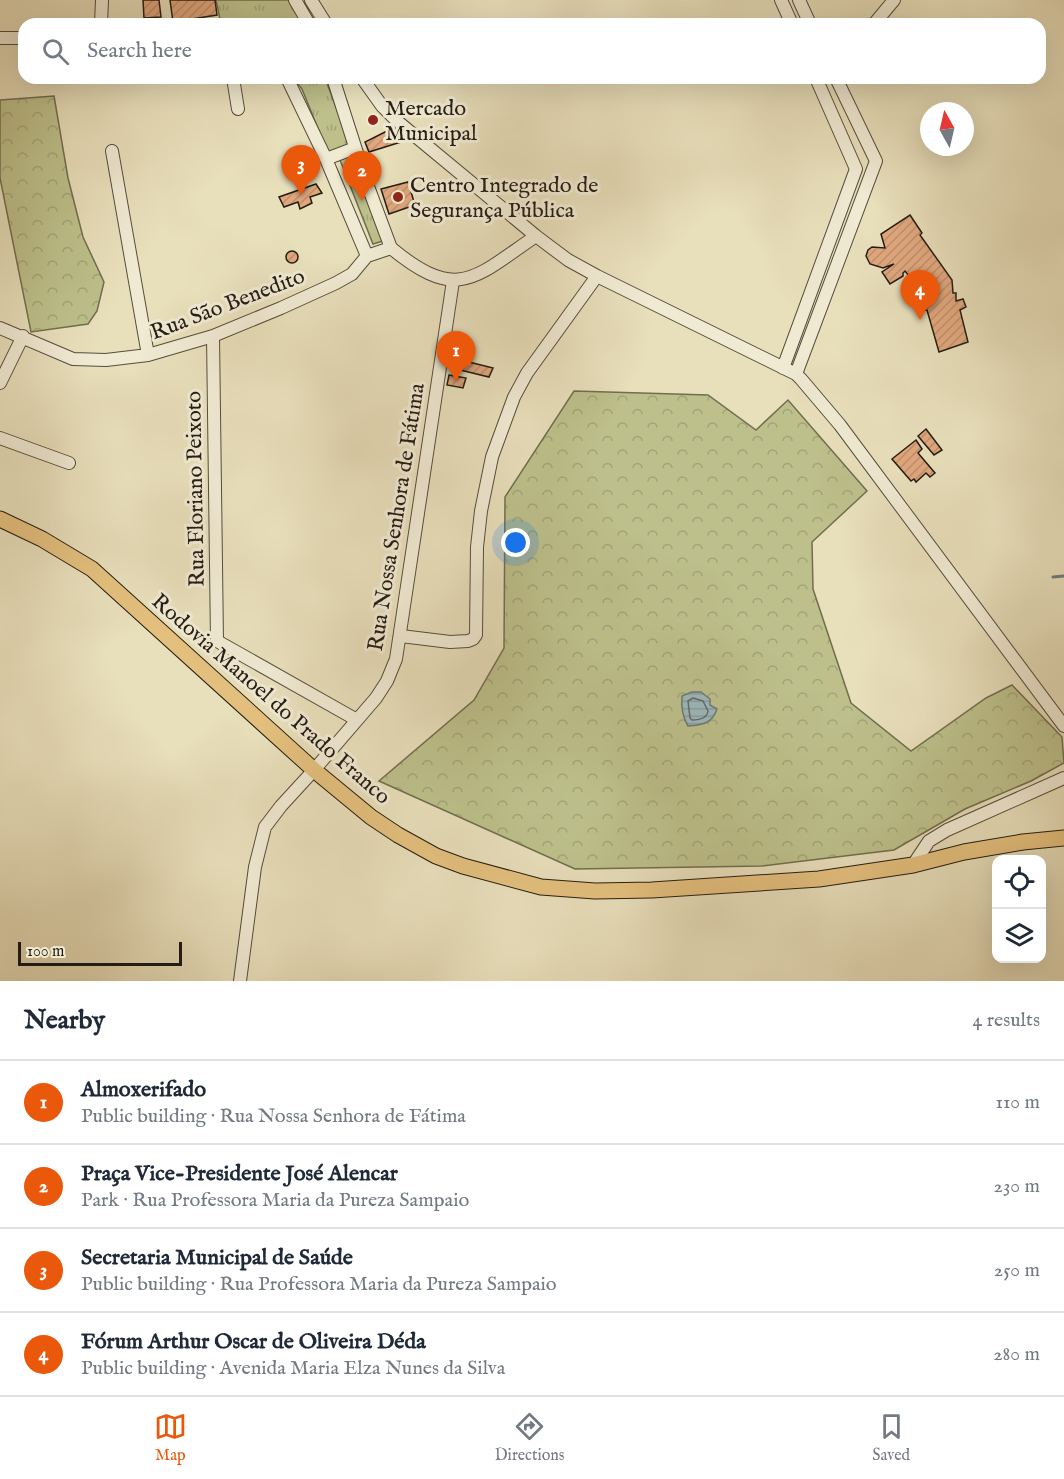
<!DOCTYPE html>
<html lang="en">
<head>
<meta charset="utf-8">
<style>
	body { margin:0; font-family:"IM FELL English",serif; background:#f6f6f7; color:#1f2937 }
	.controls { position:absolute; right:18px; bottom:18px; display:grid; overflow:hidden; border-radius:12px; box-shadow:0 6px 24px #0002 }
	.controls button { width:54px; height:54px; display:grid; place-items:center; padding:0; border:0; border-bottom:2px solid #e0e1e3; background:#fff; color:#1f2937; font:30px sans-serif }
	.compass { position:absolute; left:920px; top:102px; width:54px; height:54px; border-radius:50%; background:#fff; box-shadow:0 6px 24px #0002; rotate:352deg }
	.scale { position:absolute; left:18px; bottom:15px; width:164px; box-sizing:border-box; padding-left:6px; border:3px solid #251c13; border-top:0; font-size:16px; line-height:21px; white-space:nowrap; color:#251c13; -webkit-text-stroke:4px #f0ead3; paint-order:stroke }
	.you { position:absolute; left:516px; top:543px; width:21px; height:21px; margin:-15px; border:4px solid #fff; border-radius:50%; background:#1a73e8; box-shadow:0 0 0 9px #1a73e833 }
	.badge { display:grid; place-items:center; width:39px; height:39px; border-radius:50%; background:#ea580c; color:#fff; font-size:20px; font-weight:700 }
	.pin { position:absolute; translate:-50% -50px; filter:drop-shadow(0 2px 3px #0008) }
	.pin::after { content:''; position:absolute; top:32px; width:21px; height:18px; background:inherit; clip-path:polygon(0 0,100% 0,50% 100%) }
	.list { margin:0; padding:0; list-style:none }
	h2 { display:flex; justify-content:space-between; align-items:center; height:78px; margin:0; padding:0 24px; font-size:26px }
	h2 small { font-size:20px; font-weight:400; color:#747a83 }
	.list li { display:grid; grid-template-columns:39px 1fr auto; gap:18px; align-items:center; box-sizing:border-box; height:84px; padding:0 24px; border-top:2px solid #e0e1e3 }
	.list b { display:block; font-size:22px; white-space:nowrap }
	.list p { margin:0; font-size:20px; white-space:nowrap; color:#747a83 }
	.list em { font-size:20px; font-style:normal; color:#747a83 }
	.icon { flex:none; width:33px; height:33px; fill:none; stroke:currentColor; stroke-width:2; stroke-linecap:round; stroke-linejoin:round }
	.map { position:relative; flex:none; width:1064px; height:981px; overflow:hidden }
	.search { position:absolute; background:#fff; box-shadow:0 6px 24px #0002; left:18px; right:18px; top:18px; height:66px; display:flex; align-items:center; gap:15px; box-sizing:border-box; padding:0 21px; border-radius:18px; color:#747a83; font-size:22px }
	.sheet { height:414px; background:#fff }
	nav { display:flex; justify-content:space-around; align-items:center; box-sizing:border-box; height:84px; border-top:2px solid #e0e1e3; background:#fff; font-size:16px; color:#747a83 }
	nav a { display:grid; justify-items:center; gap:3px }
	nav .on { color:#ea580c }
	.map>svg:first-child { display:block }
	.forest { fill:url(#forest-crowns); stroke:#716e4f; stroke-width:1.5 }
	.park { fill:url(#park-tufts); stroke:#716e4f; stroke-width:1.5 }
	.water { fill:url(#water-rules); stroke:#6d7a78; stroke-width:1.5 }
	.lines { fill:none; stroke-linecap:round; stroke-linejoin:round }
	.shore { stroke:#616a68; stroke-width:1.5 }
	.stream { stroke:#6d7a78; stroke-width:3 }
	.building { fill:url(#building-hatch); stroke:#251c13; stroke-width:1.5 }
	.minor-casing { stroke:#564d3d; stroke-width:14 }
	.major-casing { stroke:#251c13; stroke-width:17 }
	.minor { stroke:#f0ead3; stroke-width:12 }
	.major { stroke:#e4c07e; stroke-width:15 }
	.poi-dot { fill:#8f2418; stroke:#f0ead3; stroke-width:2 }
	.labels { text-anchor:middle; stroke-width:6; stroke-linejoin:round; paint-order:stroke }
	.poi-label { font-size:22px; fill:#251c13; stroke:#f0ead3; text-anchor:start }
	.street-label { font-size:22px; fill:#251c13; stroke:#f0ead3 }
</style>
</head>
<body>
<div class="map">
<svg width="1064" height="981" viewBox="0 0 1064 981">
	<defs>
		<pattern id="forest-crowns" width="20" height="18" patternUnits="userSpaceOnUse" patternTransform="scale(1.5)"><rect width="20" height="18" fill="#bdc08b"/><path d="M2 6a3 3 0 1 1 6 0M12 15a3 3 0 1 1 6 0" fill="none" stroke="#a2a477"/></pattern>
		<pattern id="park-tufts" width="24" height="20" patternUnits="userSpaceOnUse" patternTransform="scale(1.5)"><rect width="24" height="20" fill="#bdc08b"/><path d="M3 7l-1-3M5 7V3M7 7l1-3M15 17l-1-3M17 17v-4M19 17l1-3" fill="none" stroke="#a2a477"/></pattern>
		<pattern id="water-rules" width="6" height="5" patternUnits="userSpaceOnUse" patternTransform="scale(1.5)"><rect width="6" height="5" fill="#9db9bc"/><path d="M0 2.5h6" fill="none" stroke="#879ea1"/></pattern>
		<pattern id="building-hatch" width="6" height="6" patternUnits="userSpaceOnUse" patternTransform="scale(1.5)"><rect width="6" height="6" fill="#e0a77d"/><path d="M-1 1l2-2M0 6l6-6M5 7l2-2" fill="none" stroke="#c08f6b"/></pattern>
	</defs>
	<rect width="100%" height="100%" fill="#e8dfbb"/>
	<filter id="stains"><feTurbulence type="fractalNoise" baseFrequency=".00333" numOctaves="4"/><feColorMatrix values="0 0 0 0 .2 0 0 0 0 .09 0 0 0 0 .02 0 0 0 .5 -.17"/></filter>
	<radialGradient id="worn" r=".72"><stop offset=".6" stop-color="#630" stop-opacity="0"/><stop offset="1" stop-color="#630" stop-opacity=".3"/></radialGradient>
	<path class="forest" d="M54,96L68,178L83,237L104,282L97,311L88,324L31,332L0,178V100Z
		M574,391L708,395L756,430L788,400L867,491L812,542L813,589L851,703L911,751L986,698L1012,685L1062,737L1064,763L1031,781L965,809L894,850L762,866L575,869L379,781L474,700L504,648L505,497Z"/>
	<path class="park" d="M216,0H289L303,24H221Z
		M294,78H325L350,144L328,153L302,89Z
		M351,155L383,241L373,244L340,160Z"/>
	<path class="water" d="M692,692H701L710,699V705L717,709C712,724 702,725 688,726C682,716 681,707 682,696Z"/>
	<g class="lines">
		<path class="shore" d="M693,698L703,701L708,711C707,719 699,720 692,720L690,718L688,701Z"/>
		<path class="stream" d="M1053,577L1064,576"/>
	</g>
	<path class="building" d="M143,0H159L161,17L144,18Z
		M170,0H215L217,15L173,22Z
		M397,128L401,142L369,152L365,142L385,132Z
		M408,182L415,205L389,214L381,189Z
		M316,184L322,193L310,197L312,203L300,209L298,202L284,207L279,197Z
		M910,215L922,233L920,235L952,280L953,293H956V301L963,299L966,307L960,310L968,342L939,352L927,310L921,311L913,291L918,287L905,271L903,273V276L890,284L882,272L894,264L883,268L870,264L866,256L868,250L872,247L885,248L881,234Z
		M286 257a6 6 0 1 1 12 0a6 6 0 1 1-12 0Z
		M457,359L493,368L489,377L452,368Z
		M449,375L466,378L463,388L447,385Z
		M926,429L942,450L934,455L918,436Z
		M916,440L922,449L918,453L935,473L930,477L926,473L916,482L914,479L911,481L892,459Z"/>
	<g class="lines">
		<g class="minor-casing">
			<path id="minor" d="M295,0L309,24
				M311,0L326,24
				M781,0L792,24
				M799,0L810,24
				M101,24L102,0
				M874,24L894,0
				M0,38H24
				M233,78L238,109
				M287,78L326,159L367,256
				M333,78L366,181L391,248
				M362,78L382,106L397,121L536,236L568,260L597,276L796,374L801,379L840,425L1064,726
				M112,151L148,355
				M326,159L355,148
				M391,248C458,303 474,278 536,236
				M0,328L73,359L106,360L148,355L213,336L281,308L336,283L352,274L367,256L391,248
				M213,336L217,641L357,720
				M783,368L856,169L816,78
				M796,374L876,161L836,78
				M0,383L23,336
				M0,438L69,463
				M401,636L450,642L468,641L473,639L476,635L477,547L481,511L492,457L514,397L527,373L597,276
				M913,865L929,841L947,830L1064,778
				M240,981L255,867L265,827L281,806L314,770L376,698L387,681L396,659L453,281"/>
		</g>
		<g class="major-casing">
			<path id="major" d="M0,519L42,539L92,569L314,770L371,817L398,835L436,856L463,866L541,887L595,891L652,890L819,879L913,865L964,852L1023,842L1064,838"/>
		</g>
		<use href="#minor" class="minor"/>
		<use href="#major" class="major"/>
	</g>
	<g class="poi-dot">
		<circle cx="373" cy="120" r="6"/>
		<circle cx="398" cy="197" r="6"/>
	</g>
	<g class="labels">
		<g class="poi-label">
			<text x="385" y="115">Mercado<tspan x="385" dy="25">Municipal</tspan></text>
			<text x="410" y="192">Centro Integrado de<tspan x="410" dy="25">Segurança Pública</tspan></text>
		</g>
		<g class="street-label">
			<text transform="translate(227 303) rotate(-21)" y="8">Rua São Benedito</text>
			<text transform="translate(194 489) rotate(-91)" y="8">Rua Floriano Peixoto</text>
			<text transform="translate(395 517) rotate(-81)" y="8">Rua Nossa Senhora de Fátima</text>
			<text transform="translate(272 698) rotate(41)" y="8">Rodovia Manoel do Prado Franco</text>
		</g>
	</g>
	<rect width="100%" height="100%" filter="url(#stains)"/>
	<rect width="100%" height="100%" fill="url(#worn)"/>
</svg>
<div class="controls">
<button><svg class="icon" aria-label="locate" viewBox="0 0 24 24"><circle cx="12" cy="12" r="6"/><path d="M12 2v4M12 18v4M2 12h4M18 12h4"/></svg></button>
<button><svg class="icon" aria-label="layers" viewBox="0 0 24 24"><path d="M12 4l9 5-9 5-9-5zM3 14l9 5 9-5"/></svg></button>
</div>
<svg class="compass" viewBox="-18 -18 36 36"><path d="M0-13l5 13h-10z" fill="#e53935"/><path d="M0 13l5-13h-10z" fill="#747a83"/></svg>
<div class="scale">100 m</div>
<div class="you"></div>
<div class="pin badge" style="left:456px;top:381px">1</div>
<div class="pin badge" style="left:362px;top:201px">2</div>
<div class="pin badge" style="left:301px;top:195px">3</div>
<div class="pin badge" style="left:920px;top:320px">4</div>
<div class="search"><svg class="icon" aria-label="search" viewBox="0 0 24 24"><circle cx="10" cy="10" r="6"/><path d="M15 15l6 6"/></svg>Search here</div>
</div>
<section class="sheet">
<h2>Nearby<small>4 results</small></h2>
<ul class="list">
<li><span class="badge">1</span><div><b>Almoxerifado</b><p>Public building · Rua Nossa Senhora de Fátima</p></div><em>110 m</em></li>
<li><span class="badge">2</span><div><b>Praça Vice-Presidente José Alencar</b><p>Park · Rua Professora Maria da Pureza Sampaio</p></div><em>230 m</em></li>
<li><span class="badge">3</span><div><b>Secretaria Municipal de Saúde</b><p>Public building · Rua Professora Maria da Pureza Sampaio</p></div><em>250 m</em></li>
<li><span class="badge">4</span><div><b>Fórum Arthur Oscar de Oliveira Déda</b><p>Public building · Avenida Maria Elza Nunes da Silva</p></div><em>280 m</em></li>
</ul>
</section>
<nav>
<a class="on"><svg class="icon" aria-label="map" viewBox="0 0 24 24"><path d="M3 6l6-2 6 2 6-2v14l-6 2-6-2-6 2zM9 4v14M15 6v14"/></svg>Map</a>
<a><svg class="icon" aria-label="directions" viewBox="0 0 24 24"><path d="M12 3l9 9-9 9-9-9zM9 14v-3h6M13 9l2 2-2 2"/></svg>Directions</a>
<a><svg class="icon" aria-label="saved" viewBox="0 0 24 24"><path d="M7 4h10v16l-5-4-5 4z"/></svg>Saved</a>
</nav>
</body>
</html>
